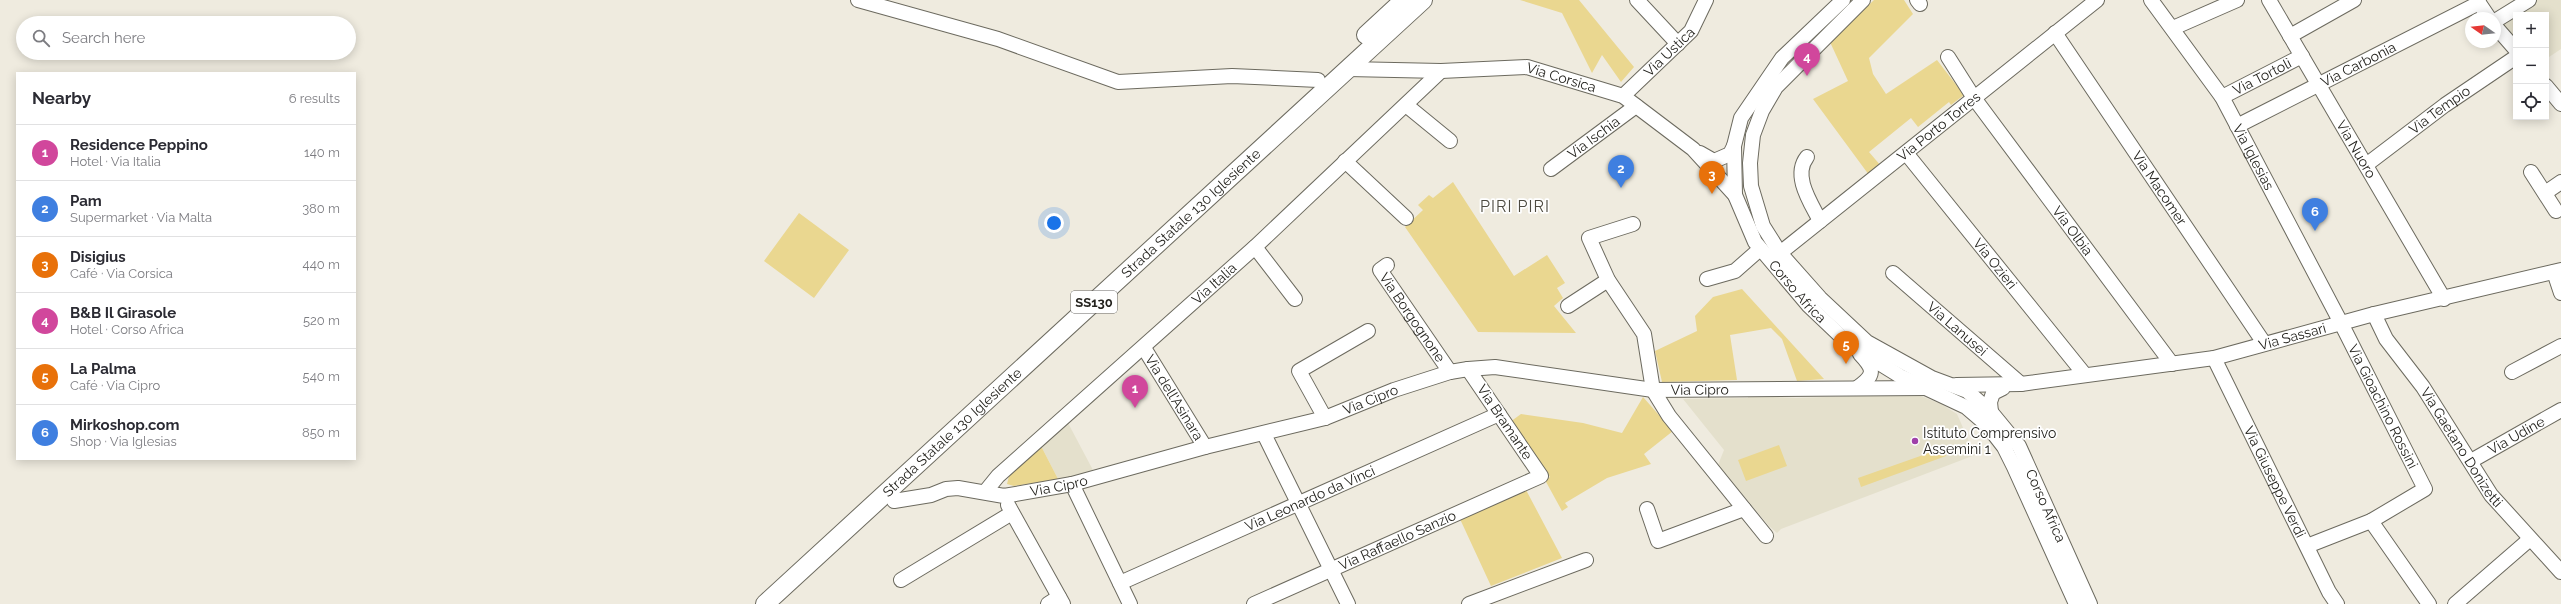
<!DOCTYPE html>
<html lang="en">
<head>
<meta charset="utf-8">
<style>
	body { margin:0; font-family:Raleway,sans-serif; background:#f2f2f3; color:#2b2b33 }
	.controls { position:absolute; right:12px; top:12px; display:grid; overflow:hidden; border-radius:0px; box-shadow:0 2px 10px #0003 }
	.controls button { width:36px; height:36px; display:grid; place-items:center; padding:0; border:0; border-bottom:1px solid #e1e1e2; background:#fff; color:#2b2b33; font:20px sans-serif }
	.compass { position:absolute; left:2465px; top:12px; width:36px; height:36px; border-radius:50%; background:#fff; box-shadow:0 2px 10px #0003; rotate:284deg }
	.you { position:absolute; left:1054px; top:223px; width:14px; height:14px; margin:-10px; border:3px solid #fff; border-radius:50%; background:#1a73e8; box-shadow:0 0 0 6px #1a73e833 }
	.badge { display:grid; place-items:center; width:26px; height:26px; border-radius:50%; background:#9f40a9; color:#fff; font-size:13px; font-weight:700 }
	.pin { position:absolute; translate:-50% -33px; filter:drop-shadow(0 1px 2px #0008) }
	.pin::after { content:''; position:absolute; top:21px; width:14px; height:12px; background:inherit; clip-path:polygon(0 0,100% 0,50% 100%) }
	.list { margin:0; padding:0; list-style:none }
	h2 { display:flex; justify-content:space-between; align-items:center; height:52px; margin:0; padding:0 16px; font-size:17px }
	h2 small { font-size:13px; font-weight:400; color:#7c7c81 }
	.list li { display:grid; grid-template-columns:26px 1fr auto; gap:12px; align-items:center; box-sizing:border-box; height:56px; padding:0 16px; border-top:1px solid #e1e1e2 }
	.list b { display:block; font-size:15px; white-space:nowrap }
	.list p { margin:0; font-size:13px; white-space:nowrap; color:#7c7c81 }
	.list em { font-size:13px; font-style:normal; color:#7c7c81 }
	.icon { flex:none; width:22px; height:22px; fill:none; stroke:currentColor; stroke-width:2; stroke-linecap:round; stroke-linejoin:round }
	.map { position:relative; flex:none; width:2561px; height:604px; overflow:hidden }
	.search { position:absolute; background:#fff; box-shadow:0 2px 10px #0003; left:16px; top:16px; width:340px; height:44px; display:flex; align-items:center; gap:10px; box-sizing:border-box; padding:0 14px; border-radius:22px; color:#7c7c81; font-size:15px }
	.panel { position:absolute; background:#fff; box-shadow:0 2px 10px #0003; left:16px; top:72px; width:340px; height:388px; border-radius:0px }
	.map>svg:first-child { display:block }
	.built { fill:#e4e0cc }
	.green { fill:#ead790 }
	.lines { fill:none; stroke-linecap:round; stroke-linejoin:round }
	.minor-casing { stroke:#6c6a5f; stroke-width:16 }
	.major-casing { stroke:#6c6a5f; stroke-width:20 }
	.minor { stroke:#fff; stroke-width:14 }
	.major { stroke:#fff; stroke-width:18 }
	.poi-dot { fill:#9f40a9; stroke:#fff; stroke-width:1.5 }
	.labels { text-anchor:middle; stroke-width:3.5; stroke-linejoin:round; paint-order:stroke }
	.shield { fill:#fff; stroke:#666562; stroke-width:1 }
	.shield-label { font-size:13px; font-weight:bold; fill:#24231e }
	.street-label { font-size:14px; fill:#24231e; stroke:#fff }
	.poi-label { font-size:14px; fill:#24231e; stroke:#fff; text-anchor:start }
	.quarter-label { font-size:16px; letter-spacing:1px; fill:#4e4b41; stroke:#fff }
</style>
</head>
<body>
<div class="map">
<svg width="2561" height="604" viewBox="0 0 2561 604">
	<rect width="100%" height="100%" fill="#efebdf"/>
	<path class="built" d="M2535,0H2561V49L2546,59V15H2516V43L2502,25Z
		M1916,394L1941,404L1957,414L1975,455L1781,529L1777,533L1769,526L1718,465L1724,450L1683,399L1748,398V396L1796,398Z
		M1067,421L1094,472L1058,479L1041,446Z"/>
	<path class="green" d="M1520,0H1579L1634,67L1621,82L1602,55L1592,73L1562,13Z
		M1874,0H1904L1913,14L1869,58L1873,74L1886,94L1937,60L1964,95L1951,105L1949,102L1918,127L1911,118L1869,152L1881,166L1869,175L1813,99L1848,81L1830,42Z
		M1453,182L1514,276L1547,255L1565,283L1557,288L1563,298L1554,306L1576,333L1478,332L1405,227L1423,210L1418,205L1429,195L1433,198Z
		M799,213L849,250L814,298L764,261Z
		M1742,289L1824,379L1797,381L1782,339L1771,328L1730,335L1737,380L1662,382L1655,351L1697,331L1695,316L1713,297Z
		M1643,397L1673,431L1644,454L1651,464L1607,478L1565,503L1568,507L1562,511L1545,480L1550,477L1510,422L1521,414L1583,423L1622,433Z
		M1779,445L1787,466L1746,481L1738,460Z
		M1041,446L1058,479L1014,486L1007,484L1009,476Z
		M1943,448L1946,456L1861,487L1858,478Z
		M1525,488L1562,558L1491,586L1460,519Z"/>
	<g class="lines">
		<g class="minor-casing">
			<g id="minor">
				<path d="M858,0L998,39L1118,82L1232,76L1318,80"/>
				<path d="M1637,0L1678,44"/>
				<path id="s1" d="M1843,0L1782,58L1741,118L1734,146L1735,195L1755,242L1809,306L1850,345L1900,376L1966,407L1987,425L2004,447L2014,467L2076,604"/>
				<path id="s2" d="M1863,0L1776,87L1762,111L1753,135L1750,163L1751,186L1763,226L1780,253L1820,298L1867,342L1932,378L1967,391L1991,412L2019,446L2090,604"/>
				<path d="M1917,0L1920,4"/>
				<path id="s3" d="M2151,0L2222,97L2341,323L2425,489L2371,521L2307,546"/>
				<path id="s4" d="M2269,0L2444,299"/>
				<path d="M2477,0L2489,18"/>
				<path d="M2495,21L2529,0"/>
				<path d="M2495,26L2516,50"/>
				<path d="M2173,28L2237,0"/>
				<path id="s5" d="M2055,33L2264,343"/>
				<path d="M2290,36L2354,0"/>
				<path id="s6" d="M1948,57L1974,98L2172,364"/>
				<path id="s7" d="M1348,69L1441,71L1527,67L1623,96L1693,149L1735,195"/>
				<path d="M2546,86L2561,104"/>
				<path id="s8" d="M1623,96L1691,31L1706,0"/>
				<path id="s9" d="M2222,97L2302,56"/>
				<path d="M1406,105L1450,141"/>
				<path id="s10" d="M2237,126L2479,3"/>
				<path d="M1700,153L1714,161L1730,154L1734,146"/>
				<path id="s11" d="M1906,153L2085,375"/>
				<path d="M1807,157C1792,176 1811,203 1820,221"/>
				<path d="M1345,161L1406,218"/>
				<path id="s12" d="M2366,165L2445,105L2516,57"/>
				<path id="s13" d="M1551,169L1636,106"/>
				<path d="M2531,172L2556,211"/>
				<path d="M2545,193L2561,182"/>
				<path d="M1633,224L1589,238L1608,280L1644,334L1653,390L1669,416L1766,536"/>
				<path d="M1255,247L1295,299"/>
				<path id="s14" d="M1780,253L2097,0"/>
				<path id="s15" d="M1387,265L1380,270L1450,372"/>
				<path d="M2554,272L2561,293"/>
				<path id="s16" d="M1893,273L2021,384"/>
				<path d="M1707,279L1735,271L1760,249"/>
				<path d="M1568,306L1608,280"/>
				<path id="s17" d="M2374,314L2386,339L2423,387L2491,495L2561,572"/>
				<path id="s18" d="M1144,348L1205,447"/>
				<path id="s19" d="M2214,358L2329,592L2337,604"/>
				<path d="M2512,372L2561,346"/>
				<path id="s20" d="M1956,385L2021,384L2214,358L2374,314L2561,270"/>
				<path d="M1857,388C1875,375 1875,370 1860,354"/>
				<path d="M1991,412L1990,402L1993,393L2003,388"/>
				<path d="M1325,418L1299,371L1368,331"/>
				<path d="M1264,434L1348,604"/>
				<path id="s21" d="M2471,461L2561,410"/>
				<path d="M1072,484L1130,604"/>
				<path id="s22" d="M985,492L998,476L1255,247L1441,71"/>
				<path id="s23" d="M894,501L931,495L946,489L958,488L1004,496L1072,484L1205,447L1325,418L1394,390L1450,372L1468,369L1495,367L1653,390L1928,388"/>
				<path d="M1008,505L1063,604"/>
				<path d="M1647,509L1658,541L1744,509"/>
				<path d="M2371,521L2429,604"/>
				<path d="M901,580L1012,513"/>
				<path id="s24" d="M1120,583L1499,414"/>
				<path d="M1048,604L1059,597"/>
				<path id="s25" d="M1254,604L1541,476L1468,369"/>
				<path d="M1469,604L1586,560"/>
				<path d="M2455,604L2530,539"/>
			</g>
		</g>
		<g class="major-casing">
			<g id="major">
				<path d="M1366,35L1404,0"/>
				<path id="s26" d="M765,604L1423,0"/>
			</g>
		</g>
		<use href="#minor" class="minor"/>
		<use href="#major" class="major"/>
	</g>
	<circle class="poi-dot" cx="1915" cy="441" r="4"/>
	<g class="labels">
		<rect class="shield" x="1071" y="291" width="46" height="22" rx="3"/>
		<g class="shield-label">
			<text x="1094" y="307">SS130</text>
		</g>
		<g class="street-label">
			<text dy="5" stroke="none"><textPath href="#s8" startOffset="64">Via Ustica</textPath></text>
			<text dy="5" stroke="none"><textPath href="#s10" startOffset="136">Via Carbonia</textPath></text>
			<text dy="5" stroke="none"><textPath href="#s9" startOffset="45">Via Tortolì</textPath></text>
			<text dy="5" stroke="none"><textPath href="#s7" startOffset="215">Via Corsica</textPath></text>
			<text dy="5" stroke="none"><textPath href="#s12" startOffset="92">Via Tempio</textPath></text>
			<text dy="5" stroke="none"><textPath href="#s14" startOffset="203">Via Porto Torres</textPath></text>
			<text dy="5" stroke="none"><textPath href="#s13" startOffset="53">Via Ischia</textPath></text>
			<text dy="5" stroke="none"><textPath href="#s4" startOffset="173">Via Nuoro</textPath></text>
			<text dy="5" stroke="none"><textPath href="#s3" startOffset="188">Via Iglesias</textPath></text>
			<text dy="5" stroke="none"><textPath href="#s5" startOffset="187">Via Macomer</textPath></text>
			<text dy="5" stroke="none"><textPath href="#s26" startOffset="578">Strada Statale 130 Iglesiente</textPath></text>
			<text dy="5" stroke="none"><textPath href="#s6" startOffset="214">Via Olbia</textPath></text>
			<text dy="5" stroke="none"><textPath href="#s11" startOffset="142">Via Ozieri</textPath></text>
			<text dy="5" stroke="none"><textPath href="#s22" startOffset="310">Via Italia</textPath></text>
			<text dy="5" stroke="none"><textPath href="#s1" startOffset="351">Corso Africa</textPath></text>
			<text dy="5" stroke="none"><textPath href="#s15" startOffset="66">Via Borgognone</textPath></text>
			<text dy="5" stroke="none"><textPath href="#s16" startOffset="85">Via Lanusei</textPath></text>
			<text dy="5" stroke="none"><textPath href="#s20" startOffset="341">Via Sassari</textPath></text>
			<text dy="5" stroke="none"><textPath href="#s23" startOffset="828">Via Cipro</textPath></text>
			<text dy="5" stroke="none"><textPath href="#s18" startOffset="58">Via dell'Asinara</textPath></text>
			<text dy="5" stroke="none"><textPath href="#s23" startOffset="492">Via Cipro</textPath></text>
			<text dy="5" stroke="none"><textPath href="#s3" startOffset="469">Via Gioachino Rossini</textPath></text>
			<text transform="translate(1505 422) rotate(56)" y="5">Via Bramante</text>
			<text dy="5" stroke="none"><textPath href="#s26" startOffset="254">Strada Statale 130 Iglesiente</textPath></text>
			<text dy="5" stroke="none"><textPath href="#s21" startOffset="52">Via Udine</textPath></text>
			<text dy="5" stroke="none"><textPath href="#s17" startOffset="160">Via Gaetano Donizetti</textPath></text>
			<text dy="5" stroke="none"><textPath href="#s19" startOffset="138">Via Giuseppe Verdi</textPath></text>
			<text dy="5" stroke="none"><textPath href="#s23" startOffset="168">Via Cipro</textPath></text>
			<text dy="5" stroke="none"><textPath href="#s24" startOffset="208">Via Leonardo da Vinci</textPath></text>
			<text dy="5" stroke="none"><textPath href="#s2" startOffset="679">Corso Africa</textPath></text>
			<text dy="5" stroke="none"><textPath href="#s25" startOffset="157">Via Raffaello Sanzio</textPath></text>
		</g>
		<g class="poi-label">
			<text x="1923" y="438">Istituto Comprensivo<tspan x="1923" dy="16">Assemini 1</tspan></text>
		</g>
		<g class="quarter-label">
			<text x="1515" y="212">PIRI PIRI</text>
		</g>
	</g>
</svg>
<div class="controls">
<button>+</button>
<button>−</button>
<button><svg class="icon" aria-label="locate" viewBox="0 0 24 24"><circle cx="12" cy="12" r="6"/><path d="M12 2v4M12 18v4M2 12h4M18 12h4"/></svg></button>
</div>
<svg class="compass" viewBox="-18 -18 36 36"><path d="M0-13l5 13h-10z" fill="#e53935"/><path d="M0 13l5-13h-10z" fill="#7c7c81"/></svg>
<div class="you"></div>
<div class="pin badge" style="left:1135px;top:408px;background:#d1479c">1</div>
<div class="pin badge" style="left:1621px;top:188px;background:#3f7fe0">2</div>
<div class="pin badge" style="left:1712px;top:194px;background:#e8710a">3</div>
<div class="pin badge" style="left:1807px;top:76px;background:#d1479c">4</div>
<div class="pin badge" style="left:1846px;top:364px;background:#e8710a">5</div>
<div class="pin badge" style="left:2315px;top:231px;background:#3f7fe0">6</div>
<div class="search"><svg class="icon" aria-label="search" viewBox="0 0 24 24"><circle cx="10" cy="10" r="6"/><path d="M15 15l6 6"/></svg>Search here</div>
<section class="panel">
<h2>Nearby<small>6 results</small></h2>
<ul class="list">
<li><span class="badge" style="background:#d1479c">1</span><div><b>Residence Peppino</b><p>Hotel · Via Italia</p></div><em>140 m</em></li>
<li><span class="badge" style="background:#3f7fe0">2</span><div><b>Pam</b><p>Supermarket · Via Malta</p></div><em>380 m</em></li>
<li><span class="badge" style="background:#e8710a">3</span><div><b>Disigius</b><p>Café · Via Corsica</p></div><em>440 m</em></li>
<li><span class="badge" style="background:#d1479c">4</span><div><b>B&amp;B Il Girasole</b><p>Hotel · Corso Africa</p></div><em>520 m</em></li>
<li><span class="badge" style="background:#e8710a">5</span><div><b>La Palma</b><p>Café · Via Cipro</p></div><em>540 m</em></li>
<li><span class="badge" style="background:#3f7fe0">6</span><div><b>Mirkoshop.com</b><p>Shop · Via Iglesias</p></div><em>850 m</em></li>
</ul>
</section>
</div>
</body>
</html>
